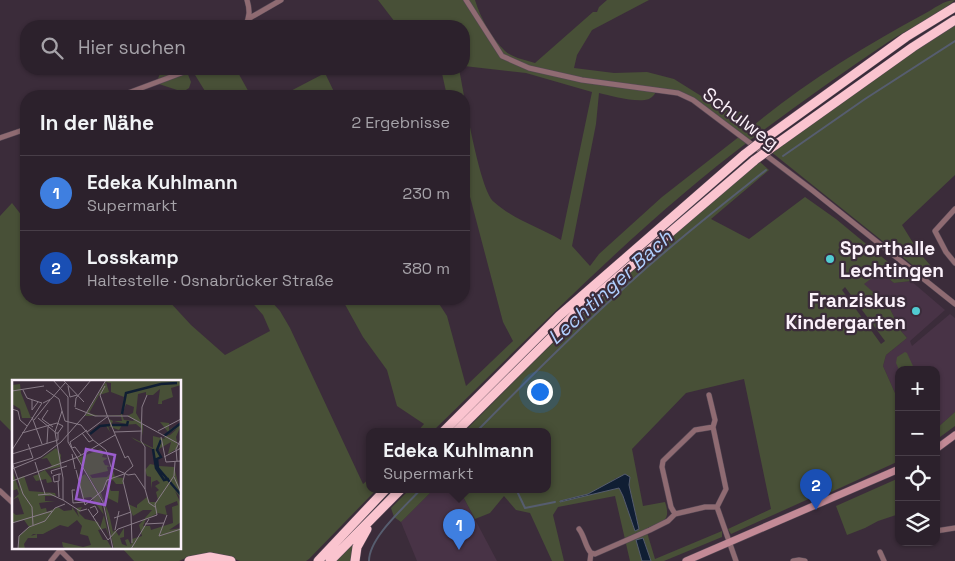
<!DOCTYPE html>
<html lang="de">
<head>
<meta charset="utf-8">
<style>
	body { margin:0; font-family:"Space Grotesk",sans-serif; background:#382e38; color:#f1f3f6 }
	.controls { position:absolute; right:15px; bottom:15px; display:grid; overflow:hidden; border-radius:10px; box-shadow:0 1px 4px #0004 }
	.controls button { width:45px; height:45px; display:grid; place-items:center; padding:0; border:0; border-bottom:1px solid #483e48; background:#2c212c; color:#f1f3f6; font:25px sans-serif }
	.you { position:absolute; left:539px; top:391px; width:18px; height:18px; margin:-12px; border:4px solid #fff; border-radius:50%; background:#1a73e8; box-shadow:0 0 0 8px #1a73e833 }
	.badge { display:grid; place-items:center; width:32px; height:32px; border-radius:50%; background:#bca0f2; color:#fff; font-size:16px; font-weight:700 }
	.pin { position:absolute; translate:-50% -41px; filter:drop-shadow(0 1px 2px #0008) }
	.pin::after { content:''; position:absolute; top:26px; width:18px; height:15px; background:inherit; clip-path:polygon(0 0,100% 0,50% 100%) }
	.popup { position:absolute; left:366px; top:428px; width:185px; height:65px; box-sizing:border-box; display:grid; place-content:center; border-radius:10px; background:#2c212c; filter:drop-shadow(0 1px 4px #0005); font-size:16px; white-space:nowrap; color:#a6a3a9 }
	.popup b { font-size:19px; color:#f1f3f6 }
	.popup::after { content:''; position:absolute; left:50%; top:100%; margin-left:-10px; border:10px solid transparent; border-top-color:#2c212c }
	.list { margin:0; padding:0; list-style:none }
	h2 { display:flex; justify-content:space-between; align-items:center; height:65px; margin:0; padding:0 20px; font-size:21px }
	h2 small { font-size:16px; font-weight:400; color:#a6a3a9 }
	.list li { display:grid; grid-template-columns:32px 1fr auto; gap:15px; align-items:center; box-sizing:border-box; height:75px; padding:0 20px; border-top:1px solid #483e48 }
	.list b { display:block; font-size:19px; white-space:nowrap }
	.list p { margin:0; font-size:16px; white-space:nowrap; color:#a6a3a9 }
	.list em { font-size:16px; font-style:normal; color:#a6a3a9 }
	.icon { flex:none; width:28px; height:28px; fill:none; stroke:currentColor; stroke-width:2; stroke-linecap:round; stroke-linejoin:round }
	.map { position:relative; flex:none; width:955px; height:561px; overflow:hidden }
	.search { position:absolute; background:#2c212c; box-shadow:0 1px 4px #0004; left:20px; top:20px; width:450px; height:55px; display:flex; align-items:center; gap:12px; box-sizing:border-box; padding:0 18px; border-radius:20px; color:#a6a3a9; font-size:19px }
	.panel { position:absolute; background:#2c212c; box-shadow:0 1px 4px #0004; left:20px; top:90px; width:450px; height:215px; border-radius:20px }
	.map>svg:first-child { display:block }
	.built { fill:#483346 }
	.green { fill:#485037; fill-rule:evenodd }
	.water { fill:#101e33; stroke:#565d6f }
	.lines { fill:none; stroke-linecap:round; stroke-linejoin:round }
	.stream { stroke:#565d6f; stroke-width:2 }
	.street-casing { stroke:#564855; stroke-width:6 }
	.secondary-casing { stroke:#564855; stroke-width:8 }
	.highway-casing { stroke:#564855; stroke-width:10 }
	.street { stroke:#8f6b72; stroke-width:5 }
	.secondary { stroke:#c38a96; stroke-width:7 }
	.highway { stroke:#fac4cf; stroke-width:9 }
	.highway-bridge-casing { stroke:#564855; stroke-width:10; stroke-linecap:butt }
	.highway-bridge { stroke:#fac4cf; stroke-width:9 }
	.poi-dot { fill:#51ccd2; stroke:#3b2c3a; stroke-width:2 }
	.labels { text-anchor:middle; stroke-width:4.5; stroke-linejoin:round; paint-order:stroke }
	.street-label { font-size:19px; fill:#fbf1fa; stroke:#3b2c3a }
	.poi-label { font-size:19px; font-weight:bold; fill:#fbf1fa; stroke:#3b2c3a; text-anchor:start }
	.water-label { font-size:20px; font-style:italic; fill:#afcffe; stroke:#3b2c3a }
	.inset-river { fill:none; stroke:#101e33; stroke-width:2.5 }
	.inset-road { fill:none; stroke:#887b87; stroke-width:1 }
	.view { fill:#9b5dce; fill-opacity:0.15; stroke:#9b5dce; stroke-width:2.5 }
	.inset-edge { fill:none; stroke:#fbf1fa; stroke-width:2.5 }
</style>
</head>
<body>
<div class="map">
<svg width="955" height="561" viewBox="0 0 955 561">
	<rect width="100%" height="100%" fill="#3b2c3a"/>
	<path class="built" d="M880,272L894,283L911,281L945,310L910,341L912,346L950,314L955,318V412L936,429V370H899V402L883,366L886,355L907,338L901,331L888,305L863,284Z
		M431,489H459L460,491L497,561H417L401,522L430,493Z"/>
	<path class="green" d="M378,0H475C480,17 492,39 505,51C513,58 525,60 535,63L593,12H597L599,7L607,0H649L592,30L577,55L574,68L614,73L647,72L674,79L722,109L741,112L754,125C806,82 865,46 924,14C934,9 944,0 955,0C938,15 908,29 888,42C842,73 797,105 753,138C637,225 536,331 433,431H418L424,424L397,406L387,370L363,337L342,299H436L447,316L466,386L513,341L503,322L464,174V96H447L441,69H459C464,93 479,189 494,202C514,220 539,227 561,240L592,92L526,73L464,66V26H398ZM657,90L693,100L740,136L662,197L599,254L590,266L572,246L596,124L599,93C611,96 637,103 649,99C653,97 655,94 657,90Z
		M955,24V175L902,225L918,251L936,272L930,279L770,151L921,45Z
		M162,69H179L187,72L191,82L189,88L183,92L156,83Z
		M194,69H236L251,96H208L192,70Z
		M325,73L336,96H281Z
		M760,162L769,170L711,219L749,239L805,197L836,219L911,281L894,283L880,272L864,284L888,305L901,331L907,338L886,355L883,366L899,402V461L829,493L813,497L731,534L728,529L771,509L744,379L686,393L632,449L643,506L665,502C672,523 661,521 646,529L655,559L722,531V537L664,561H651L643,538L637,540L642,561H630L615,496L558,507L553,515L564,561H552L530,513L516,510L504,496L490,513L475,519L459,489H548V431H465C558,336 654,242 760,162ZM845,287L885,341L881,344L842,290ZM630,477L629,485L639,529L635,531L623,496L619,488L560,501L588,494L608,484L616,478Z
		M12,203L26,221V299H167L191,325L225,355L270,331L263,315L249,299H269L280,311L290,328L363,484L370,478V489H377L309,559L306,561H240L225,555L210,553L190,556L179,561H134L121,547H180V381H14V434L0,420V216Z
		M905,352L907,353L913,366L911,370H899L896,363L897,357Z
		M955,412V426L936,440V429Z
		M899,478V514L878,521L865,528L847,535L836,506Z
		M410,489H431L430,493L401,522L394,517L391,508Z
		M354,542L351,561H336Z"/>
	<path class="water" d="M625,474L630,477L629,485L639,529L635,531L623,496L619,488L560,502V501L588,494Z
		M643,538L651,561H642L636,540Z"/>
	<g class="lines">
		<path class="stream" d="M783,156L865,99L955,41
			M477,431C528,379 580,327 635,278C677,240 722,205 766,170
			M516,489L525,508L555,502
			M369,561C369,537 406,506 421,489"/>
		<g class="street-casing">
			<path id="street" d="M466,0L502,56L529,68L582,80L678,93L693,100L812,190L955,304
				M248,19L281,0
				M245,26C250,17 250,10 247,0
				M120,96L192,69
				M0,138L26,129
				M955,209L935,231L946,252L955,263
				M709,395L715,420L713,427
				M0,491L14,504
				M675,514L671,507L662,467L663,461L695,430L713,427L726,489L717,507
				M579,529C585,537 585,546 591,553L595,554L650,530L668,521L675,514L705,507H717L736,561
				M936,531L955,528
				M57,547L71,561
				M880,552L884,561
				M51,561L60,550
				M590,561L591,553
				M793,561L799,560L805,561"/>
		</g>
		<g class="secondary-casing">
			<path id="secondary" d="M936,449L955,435
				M686,561L899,469"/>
		</g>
		<g class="highway-casing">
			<path id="highway" d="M763,140L906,37L955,7
				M774,146L913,47L955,20
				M444,431L559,316L745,154
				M457,431L576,313L755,160
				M189,561L210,557L231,561
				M318,561L386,489
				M330,561L401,489
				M355,561L357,547L367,529"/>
		</g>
		<use href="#street" class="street"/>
		<use href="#secondary" class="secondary"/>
		<use href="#highway" class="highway"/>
		<g class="highway-bridge-casing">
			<path id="highway-bridge" d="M745,154L763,140
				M755,160L774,146"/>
		</g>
		<use href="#highway-bridge" class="highway-bridge"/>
	</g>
	<g class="poi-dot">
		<circle cx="830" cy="259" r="5"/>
		<circle cx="916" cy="311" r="5"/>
	</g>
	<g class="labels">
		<g class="street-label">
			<text transform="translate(741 118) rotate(37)" y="7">Schulweg</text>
		</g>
		<g class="poi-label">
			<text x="840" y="255">Sporthalle<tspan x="840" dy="22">Lechtingen</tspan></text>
			<text x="906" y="307" text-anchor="end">Franziskus<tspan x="906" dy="22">Kindergarten</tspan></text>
		</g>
		<g class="water-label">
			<text transform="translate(610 287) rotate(-42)" y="7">Lechtinger Bach</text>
		</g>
	</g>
	<g transform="translate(12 380)">
		<rect width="169" height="169" fill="#3b2c3a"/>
		<path d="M95,0H169V5L159,8L161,17L150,21V24H146L148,9L141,15H134V12L126,14L124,33L131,45V56L130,49L124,44L110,45L107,50L96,46L98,52L94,46H89L78,55L88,46L98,45L97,39L101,41L99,45L114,44L102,41H110L109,36H73ZM94,2L99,3V12L112,17L109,35L87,36L77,33L87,15L97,12ZM114,24L122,27L121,33L115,36L121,39L122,41L112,40L110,35ZM8,4L9,13L19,38H10L8,29L0,24V5ZM148,42L157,43V50L165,45H169L164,57L166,68L156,74L159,62L145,70L148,77L145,79L147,86L162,87L169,114V118L163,111L169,124V142L157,150L169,148V169H102L92,122L66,78L89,69L92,73L90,77L96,78L91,81L93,85L98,86L95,87L96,91L78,95L80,98L95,97L101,91L103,97L111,98V104H104L101,100L94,102L99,111H107L106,123L96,118L94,104L89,113L97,134L101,152L103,150L107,156L112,148V157L108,158L110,164L115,166L113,160L116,159L119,165L120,159L130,156L127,145L140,130H131L121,136L116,124L125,128V125L135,117L138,122H144L146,120L144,112L147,110L143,106L148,103L145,100L140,102L139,109V97L135,96L133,90L138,84L143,85L141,69L123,60L119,57L141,68V56L153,59L152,57L158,55L166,48L154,55L156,52ZM165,121L166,125L160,127L161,143L139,150L138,146H131L134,139L146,133L155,135L153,126ZM44,68L49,75L48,87L33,90L39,98L42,109L40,102L35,103L34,99L19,102L24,101L21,96L27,94L25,83L27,93L40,86L35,78L29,79ZM0,90L8,112L6,98L12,96L17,111L43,113L44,116H33V121H43L27,123L29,129L34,128L35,132L46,127L52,131L60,130V127L67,137L64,128L70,127L67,133L73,139L86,142L88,148L92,135L79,117L71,118L66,98L73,94L87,114L97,157L94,148L86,150L91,160H95L100,169H56L51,167L50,162L71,167L79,165L76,156L68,154L70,146L65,140L56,147L48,145L31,154H21L19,156L25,154V158H16L12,164L13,169H6L7,156L17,147L12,140L0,143V132L4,135L12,134L6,117L0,120L7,114L5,109L0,111Z" fill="#485037" fill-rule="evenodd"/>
		<path class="inset-river" d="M149,4L165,3M110,34L114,13L149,4M100,45H115L116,41M78,54L88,46L98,45M152,56L169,43M149,60L145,70L149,77L145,79L146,88L169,115M141,69L144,88L152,100L157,99"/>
		<path class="inset-road" d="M41,0L56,17V62L91,122L101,169M51,0L72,22M56,6L58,17L65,15M93,6L88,15L95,35L113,78L116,76L121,86L113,93M11,10L15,18L30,23M34,10L47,19L50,31M0,11L32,6M135,15L130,27L129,61L133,67V109L137,123L143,127M20,20V30L26,22M31,23L39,19L53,3M63,27L64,18L79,0M63,28L83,36H116L169,65M0,29L6,31L8,40L15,46M36,30L30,39L41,47M50,31L53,41L69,45L81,60L94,70L99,87L116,95L123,94L133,109M50,31L43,52L51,98V120L68,131L75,129M20,37L30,64M26,38L43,52M22,40L38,20M146,51L169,39M75,52L95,37M102,52L130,51M10,53L45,43L51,46L46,53M70,53L77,62L81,60M149,57L154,82M35,63L36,47M0,70L30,23M0,74L46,60V53H43M60,74L63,89M69,75L63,67L60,68L58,62L75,50M152,77L169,68M165,81L164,69L169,59M0,82L11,114L20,127L21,145M23,82L33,114M154,82L169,81M1,84L21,78L16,64M0,89L29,77L49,62L73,35L94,0M64,90L73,125M113,93L111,101L119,134L120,163M40,94L39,91L55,86M47,94V101L42,102L41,96L47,94H49M162,97L169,113M0,101L66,77L103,55M46,101L47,117M63,110H60L61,123L72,122M26,115L38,114L51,120M73,125L91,110L95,100L112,94M78,128L83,126L86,132L81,137M76,129L96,160M102,138L119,132M0,143L40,131M133,144L152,143M103,150L107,131M147,156L155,135M147,156L169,149M96,160L106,149L145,135L143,124L162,96L163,82M6,169L7,156L17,147L33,141L43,128L53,124M119,169L137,139"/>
		<path class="view" d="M74,69L103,75L93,125L64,119Z"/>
		<rect width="169" height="169" class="inset-edge"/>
	</g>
</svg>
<div class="controls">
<button>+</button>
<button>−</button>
<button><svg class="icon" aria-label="locate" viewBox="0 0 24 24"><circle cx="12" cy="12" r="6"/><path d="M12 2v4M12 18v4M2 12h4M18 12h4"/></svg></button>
<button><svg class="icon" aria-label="layers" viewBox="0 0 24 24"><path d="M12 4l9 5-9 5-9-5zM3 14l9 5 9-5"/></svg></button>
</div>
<div class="you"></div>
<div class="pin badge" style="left:459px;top:550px;background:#3f7fe0">1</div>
<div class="popup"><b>Edeka Kuhlmann</b>Supermarkt</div>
<div class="pin badge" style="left:816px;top:510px;background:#1a4fb4">2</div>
<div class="search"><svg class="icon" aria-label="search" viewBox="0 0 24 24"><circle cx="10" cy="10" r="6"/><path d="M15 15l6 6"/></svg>Hier suchen</div>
<section class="panel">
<h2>In der Nähe<small>2 Ergebnisse</small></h2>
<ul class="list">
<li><span class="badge" style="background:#3f7fe0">1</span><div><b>Edeka Kuhlmann</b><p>Supermarkt</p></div><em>230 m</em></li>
<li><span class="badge" style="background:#1a4fb4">2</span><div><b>Losskamp</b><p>Haltestelle · Osnabrücker Straße</p></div><em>380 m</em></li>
</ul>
</section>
</div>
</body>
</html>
